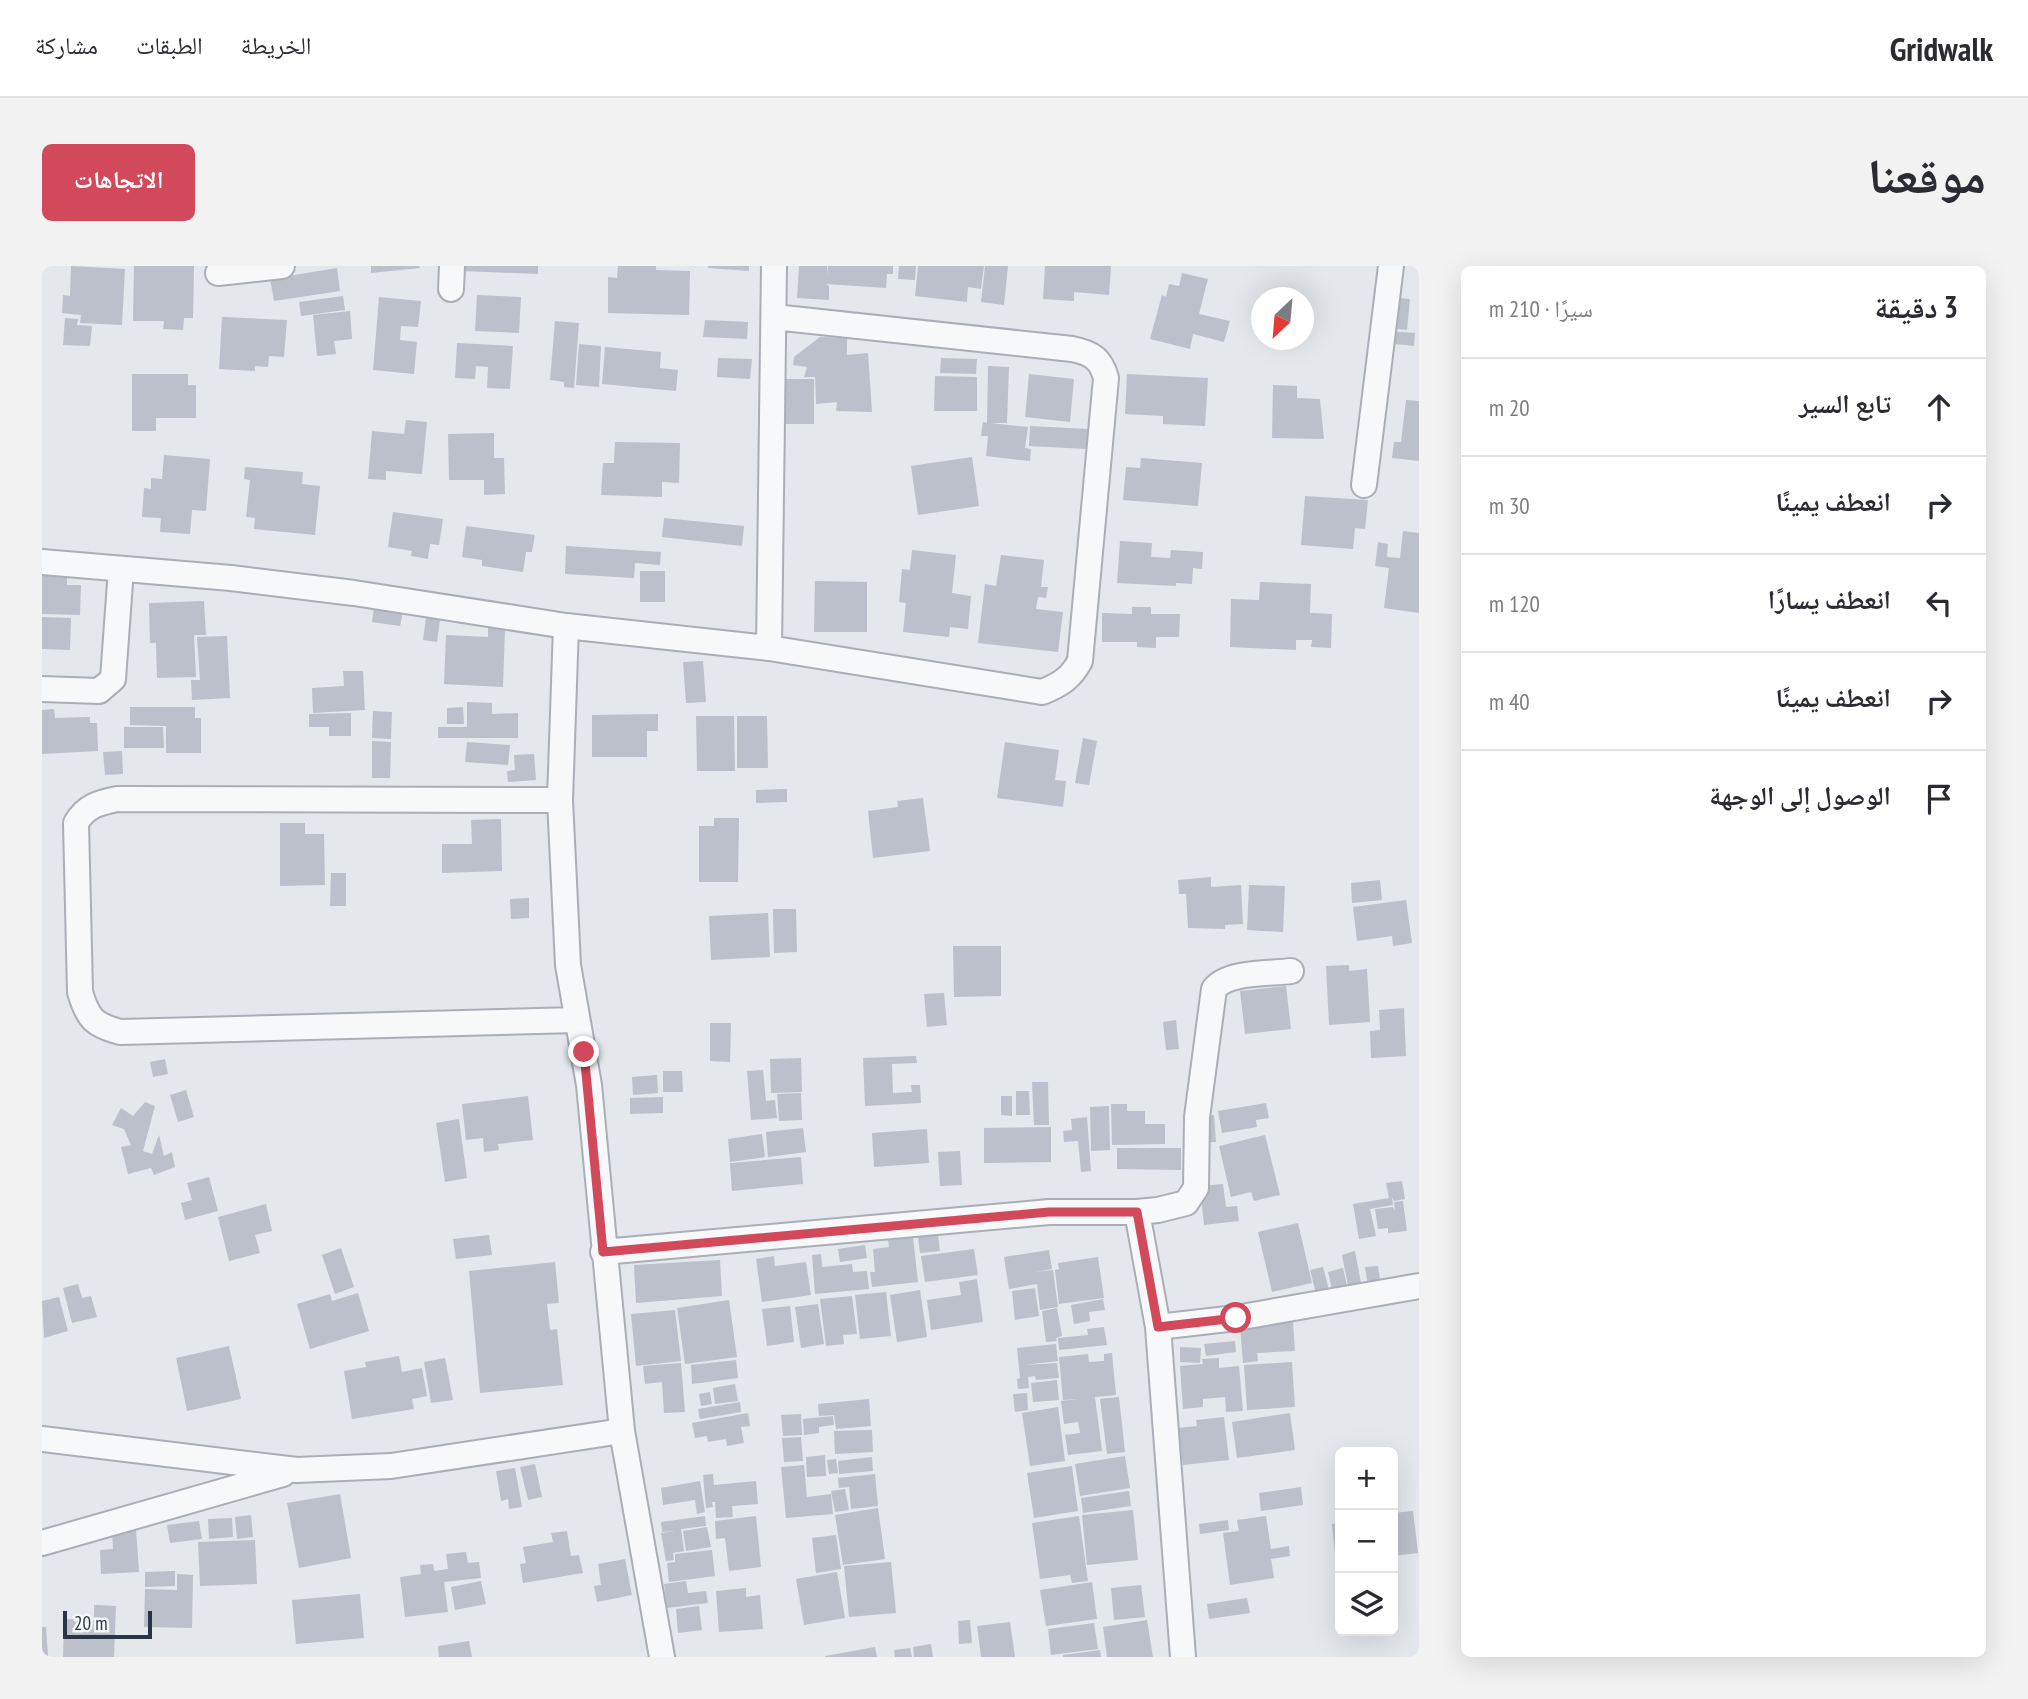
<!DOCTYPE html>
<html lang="ar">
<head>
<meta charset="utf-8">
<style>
	body { margin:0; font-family:"PT Sans Narrow","Noto Naskh Arabic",sans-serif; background:#f2f2f3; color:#2b2b33; direction:rtl }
	.controls { position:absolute; right:21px; bottom:21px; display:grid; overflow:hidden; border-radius:10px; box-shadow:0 7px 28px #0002 }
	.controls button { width:63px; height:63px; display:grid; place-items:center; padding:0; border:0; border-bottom:2px solid #e1e1e2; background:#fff; color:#2b2b33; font:35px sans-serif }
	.compass { position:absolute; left:1209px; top:21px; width:63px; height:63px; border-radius:50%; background:#fff; box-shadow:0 7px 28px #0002; rotate:206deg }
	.scale { position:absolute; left:21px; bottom:18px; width:89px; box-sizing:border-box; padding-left:7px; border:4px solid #2b3445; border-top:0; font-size:19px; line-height:24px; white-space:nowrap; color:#2b3445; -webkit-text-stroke:5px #f4f6f9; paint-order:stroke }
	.stop { position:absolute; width:21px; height:21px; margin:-16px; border:5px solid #d1495b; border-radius:50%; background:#fff }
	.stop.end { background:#d1495b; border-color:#fff; box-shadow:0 2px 7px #0008 }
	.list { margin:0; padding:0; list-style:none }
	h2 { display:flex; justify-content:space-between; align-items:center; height:91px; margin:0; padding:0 28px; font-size:30px }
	h2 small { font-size:23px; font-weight:400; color:#7c7c81 }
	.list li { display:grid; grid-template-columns:46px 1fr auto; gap:21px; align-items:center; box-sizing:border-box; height:98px; padding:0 28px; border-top:2px solid #e1e1e2 }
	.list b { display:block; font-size:26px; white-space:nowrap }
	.list em { font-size:23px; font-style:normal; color:#7c7c81 }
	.icon { flex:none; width:38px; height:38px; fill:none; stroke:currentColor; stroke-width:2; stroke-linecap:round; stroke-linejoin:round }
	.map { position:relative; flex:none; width:1377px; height:1391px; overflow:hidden; direction:ltr; border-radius:10px }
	header { display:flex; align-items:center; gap:42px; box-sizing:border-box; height:98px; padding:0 35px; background:#fff; border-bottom:2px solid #e1e1e2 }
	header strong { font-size:33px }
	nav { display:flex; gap:38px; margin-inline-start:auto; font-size:24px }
	.intro { display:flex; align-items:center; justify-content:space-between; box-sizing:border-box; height:168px; padding:0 42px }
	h1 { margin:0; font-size:49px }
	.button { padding:18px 32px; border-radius:10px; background:#d1495b; color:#fff; font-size:24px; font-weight:700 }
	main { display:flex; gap:42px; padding:0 42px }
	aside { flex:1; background:#fff; border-radius:10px; box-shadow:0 7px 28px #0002 }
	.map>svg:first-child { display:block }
	.building { fill:#bbc0ca }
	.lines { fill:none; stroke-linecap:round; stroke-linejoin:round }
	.minor-casing { stroke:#a9aeb7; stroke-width:28 }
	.minor { stroke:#f7f8fa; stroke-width:24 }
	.route { stroke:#d1495b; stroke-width:9 }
</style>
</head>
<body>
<header>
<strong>Gridwalk</strong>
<nav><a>الخريطة</a><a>الطبقات</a><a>مشاركة</a></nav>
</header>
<div class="intro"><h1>موقعنا</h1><a class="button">الاتجاهات</a></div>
<main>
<aside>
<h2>3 دقيقة<small>سيرًا · 210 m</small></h2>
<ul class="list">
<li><svg class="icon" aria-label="ahead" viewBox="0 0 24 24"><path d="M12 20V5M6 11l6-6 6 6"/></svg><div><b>تابع السير</b></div><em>20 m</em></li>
<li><svg class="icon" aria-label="right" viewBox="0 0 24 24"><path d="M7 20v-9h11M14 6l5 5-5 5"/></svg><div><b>انعطف يمينًا</b></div><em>30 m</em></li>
<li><svg class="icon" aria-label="left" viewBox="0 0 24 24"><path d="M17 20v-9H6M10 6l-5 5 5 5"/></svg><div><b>انعطف يسارًا</b></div><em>120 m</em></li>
<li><svg class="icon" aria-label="right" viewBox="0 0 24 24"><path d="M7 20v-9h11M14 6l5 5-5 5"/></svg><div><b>انعطف يمينًا</b></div><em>40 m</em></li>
<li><svg class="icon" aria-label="arrive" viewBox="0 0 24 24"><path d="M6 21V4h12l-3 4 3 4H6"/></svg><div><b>الوصول إلى الوجهة</b></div></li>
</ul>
</aside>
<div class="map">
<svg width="1377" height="1391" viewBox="0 0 1377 1391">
	<rect width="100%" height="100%" fill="#e4e7ec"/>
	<path class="building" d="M29,0L83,3L80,59L38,57L39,49L20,47L21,29L28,30Z
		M92,0H152L151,52H142L141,64L121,63L122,55H91Z
		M329,0H377L378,2L329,7Z
		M420,0H496V8L419,5Z
		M576,0H614V4L648,5L647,49L566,47V11L575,12Z
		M666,0H707V5L666,2Z
		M757,0H785L786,10V0H851V8H845L844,22L784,18L787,20V34L755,32Z
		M857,0H874L873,14L856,13Z
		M876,0H942L939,23L926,21L925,36L873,30Z
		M943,0H966L962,39L939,36Z
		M1003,0H1069L1067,29L1032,26V35L1001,33Z
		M295,2L298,25L232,35L228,13Z
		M1140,7L1166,13L1157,48L1188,55L1182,76L1151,68L1148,83L1108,73L1120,29L1124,31L1127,18L1137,20Z
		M435,29L479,31L477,67L433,65Z
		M301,30L303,44L259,50L257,36Z
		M337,31L379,35L376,61L359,60L358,74L375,76L372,108L331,104Z
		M1350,31L1368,33L1365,64L1347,62Z
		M308,45L310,73L292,75L294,88L275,90L271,49Z
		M180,51L245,54L242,91L227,90L226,101L213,100V105L177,103Z
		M23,52L36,53L35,59L50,60L48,80L21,79Z
		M663,54L706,56L705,73L661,71Z
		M513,55L537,57L532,122L522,121V116L508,114Z
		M1344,65L1373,67L1372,80L1343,77Z
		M778,71L805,72V89L826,87L830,146L794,145L795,136L774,138L773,111H762L765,101L751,99L752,91Z
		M415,77L471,80L468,123L445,122L446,101L434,100L433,113L413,112Z
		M537,78L559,80L557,121L534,119Z
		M563,81L619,86L618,102L636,104L634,125L560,118Z
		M676,92L710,93L708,113L675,111Z
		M899,92L935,93L934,108L898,107Z
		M946,100L967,101L965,157H948L986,161L983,182L989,183L988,195L944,190L946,170H939L941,156L945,157Z
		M90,108H146V119H154V152H114V165H90Z
		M987,108L1032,113L1028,156L983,151Z
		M1085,108L1166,112L1163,160L1121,158V150L1083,148Z
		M893,110L935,111V145H892Z
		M740,113H772V158H740Z
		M1231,119L1255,120V132L1278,133L1282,173L1230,172Z
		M1364,134L1377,135V195L1350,192L1352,176H1359Z
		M364,154L385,156L380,208L344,205V214L326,213L330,165L362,168Z
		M988,160L1046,163L1045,183L987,180Z
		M452,167V192H462L463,228L442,229V214H407L406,168Z
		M573,176L638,177L637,217L620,216V231L559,229L561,197H572Z
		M122,189L168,193L164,245L150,244L148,268L118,266L119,252L100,251L102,222L109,223V212L120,213Z
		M930,191L937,240L876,249L869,200Z
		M1099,192L1160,197L1156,240L1081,234L1084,201L1098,202Z
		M203,201L261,206L260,218L278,220L273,269L212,263L213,252L204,251L208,214L202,213Z
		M1263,230L1326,234L1323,263L1313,262L1311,283L1259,279Z
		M351,246L401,253L397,279L388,278L386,293L369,290L370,285L346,281Z
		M622,252L702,260L700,280L620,271Z
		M424,260L493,269L490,286H484L481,306L440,300V294L420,291Z
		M1361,265L1377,267V347L1342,342L1347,302L1333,300L1336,276L1346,278L1345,291L1358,292Z
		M1078,275L1110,277L1109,291L1128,292L1129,284L1161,286L1160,303L1151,302L1150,318L1134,317V320L1075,317Z
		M524,280L619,286L618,299L593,297L592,312L523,308Z
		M870,284L914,289L910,327L929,330L926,363L908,361L907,371L861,366L864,337L857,336L860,303L868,304Z
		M959,289L1002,294L999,321H1006L1004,332L996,331L994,343L1021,346L1016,386L936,377L943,318L954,320Z
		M598,305H623V336H598Z
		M0,309L25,310V319H39L38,349L0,348Z
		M773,315L825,316V366H772Z
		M1218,316L1269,318L1268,347L1290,348L1289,382L1269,381L1270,374H1254V384L1188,381L1189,333L1217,334Z
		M162,335L164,369H152L154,411L115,412L114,377H108L107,337Z
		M332,341L361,345L358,360L330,356Z
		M1090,341H1109V348H1138L1137,371H1114V382L1095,381V376H1060V347L1090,348Z
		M0,351L29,352L28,384L0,383Z
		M384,352L398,354L395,376L381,374Z
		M446,362L463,363L461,421L402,418L404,369L446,371Z
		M185,370L188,432L150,434L149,414H158L155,371Z
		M661,395L664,436L644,437L641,396Z
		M301,405H321L323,444L271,447L270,422L302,420Z
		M425,436L450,437V448L476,447V472H396V461H425Z
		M88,441H153V452H159V487H124V460L88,459Z
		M421,441L422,458H405V442Z
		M12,443L13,452L48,451V457H55L56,485L0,488V444Z
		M331,445L350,446L349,473L330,472Z
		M309,447V470H287V461H267V448Z
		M616,448V465H605V491H550V449Z
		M654,450H692L693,505H655Z
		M695,450H725L726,502H695Z
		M82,461H121L122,482H82Z
		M1041,472L1055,475L1047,519L1033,517Z
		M330,475L349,476L348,512H330Z
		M425,476L468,479L466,499L423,496Z
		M963,476L1017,484L1013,514L1024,515L1021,541L955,532Z
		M80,485L81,508L63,509L61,486Z
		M492,488L494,514L466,516L465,505L473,504L472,489Z
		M745,523V536L714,537V524Z
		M881,532L888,585L831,592L826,545L856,541L855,535Z
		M672,552H697L696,616H657V560H672Z
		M459,553L460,605L400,607V578H430L429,554Z
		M238,557H263V568H282L283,619L238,620Z
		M289,607H304V640H288Z
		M1169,611V621L1199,619L1201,658L1183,659V663L1146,662L1144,628H1137L1136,614Z
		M1338,614L1340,634L1310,637L1309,617Z
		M1207,619L1243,620L1241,666L1205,664Z
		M487,632V652L469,653L468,633Z
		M1364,634L1370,677L1351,680L1350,670L1315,675L1311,641Z
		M731,643H754L755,686L732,687Z
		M726,647L728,691L669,694L667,650Z
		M911,680H959V730L912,731Z
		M1307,699V705L1325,703L1328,756L1287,759L1284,700Z
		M1244,720L1249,763L1203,768L1198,725Z
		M902,727L905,759L885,761L882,728Z
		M1362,742L1364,790L1329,792L1328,765L1338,764L1337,744Z
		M1134,754L1137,783L1124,784L1121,756Z
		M668,757H689L688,796L668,795Z
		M874,790L875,797L850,798L851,827L870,826L869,819H878L879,837L823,840L821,792Z
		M759,792L760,826L729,827L728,793Z
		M123,793L126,808L111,811L108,796Z
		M721,804L724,835L733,834L735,852L709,854L705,805Z
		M621,805H640L641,826H621Z
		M615,809L616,827L591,829L590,811Z
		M990,816H1006L1007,859H992Z
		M144,824L152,851L136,856L128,829Z
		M974,825H987L988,849H974Z
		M759,827L760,854L737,855L735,828Z
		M486,830L491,874L456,878L457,884L442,886L441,872L424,874L420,838Z
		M959,830H970V850L959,849Z
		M621,831V847L588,848V832Z
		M103,836L113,840L101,885L110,888L117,869L122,890L130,886L133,901L112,909L109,902L86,908L79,881L89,879L82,863L70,859L79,842L91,850Z
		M1224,837L1227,852L1214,854L1215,861L1180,867L1176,845Z
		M1069,838H1085V845H1103V858H1123V878L1070,879Z
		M1067,840L1068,884L1049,885L1048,841Z
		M1172,849L1174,876L1159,877L1157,850Z
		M1045,851L1049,905L1039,906L1036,875L1022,876L1021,865L1030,864L1029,853Z
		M417,853L425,912L403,916L394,857Z
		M1009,861V896L942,897V862Z
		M761,862L764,886L726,891L724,866Z
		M885,863L887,897L832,901L830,867Z
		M720,868L723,891L688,896L686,873Z
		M1223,869L1238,929L1212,935L1209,926L1189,931L1177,880Z
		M1075,882H1139V904L1075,903Z
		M918,885L920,919L898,920L896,886Z
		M759,891L761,918L690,925L688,897Z
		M167,911L176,945L143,954L139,937L150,934L145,917Z
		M1360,915L1363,933L1352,935L1350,931L1351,939L1328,943L1334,970L1317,973L1311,938L1347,932L1344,917Z
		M1181,918L1184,941L1195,940L1197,955L1162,959L1158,920Z
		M1361,935L1365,965L1346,967V962L1336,963L1333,943L1351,941L1353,945L1352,936Z
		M224,938L230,965L213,969L218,987L187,995L176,951Z
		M1256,957L1270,1017L1230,1026L1216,966Z
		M447,969L450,989L414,993L411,973Z
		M896,969L898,985L878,987L876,971Z
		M871,971L876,1016L830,1021L828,1006H833L831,983L847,981L846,974Z
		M823,979L825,992L798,996L796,983Z
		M299,982L312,1021L293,1028L280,989Z
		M932,983L936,1009L883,1016L879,990Z
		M1007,984L1010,1003L993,1006L1011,1004L1016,1041L998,1044L995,1018L967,1023L962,991Z
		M1313,985L1319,1017L1306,1020L1300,989Z
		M779,988L780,1001L810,998L811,1006L825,1005L827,1023L773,1028L770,989Z
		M732,990L733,1000L764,996L769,1029L720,1036L714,993Z
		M1056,991L1062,1032L1017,1038L1013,1004L1017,1003L1016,997Z
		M678,994L680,1030L594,1037L592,999Z
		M513,996L517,1037L505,1038L508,1064L515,1063L521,1119L438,1127L427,1005Z
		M1336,1000L1338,1014L1325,1015L1323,1001Z
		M1281,1001L1287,1024L1274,1027L1268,1004Z
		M1301,1002L1305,1020L1290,1023L1286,1006Z
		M935,1013L941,1056L889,1064L885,1034L919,1029L917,1016Z
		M36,1018L40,1032L49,1030L55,1051L30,1057L21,1022Z
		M993,1022L997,1050L973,1054L970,1025Z
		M878,1024L885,1071L855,1076L848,1029Z
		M844,1026L849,1070L818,1073L813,1029Z
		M316,1027L327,1065L268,1083L255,1038L288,1028L290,1035Z
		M810,1030L815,1068L801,1069L802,1078L784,1080L778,1033Z
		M17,1031L26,1065L2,1072L0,1035Z
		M1061,1033L1063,1044L1047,1046L1048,1055L1032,1058L1029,1039Z
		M687,1034L695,1091L643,1098L635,1042Z
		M776,1038L782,1078L759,1082L753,1041Z
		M748,1040L752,1076L725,1080L720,1043Z
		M1015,1042L1020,1070L1014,1072L1015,1075L1004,1076L1000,1045Z
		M633,1044L639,1095L594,1100L589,1048Z
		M1251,1056L1253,1085L1215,1087L1216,1095L1201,1097L1198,1060Z
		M1062,1061L1065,1079L1017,1084L1016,1072L1046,1069L1045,1063Z
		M1193,1075L1194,1086L1164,1090L1162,1078Z
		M1014,1078L1016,1095L982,1099L1015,1097L1017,1112L994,1114L993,1110L986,1111L987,1122L976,1123L975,1113L978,1112L975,1082Z
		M187,1080L199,1133L145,1145L134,1092Z
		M1138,1081L1159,1082L1158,1097L1138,1096Z
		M1070,1087L1074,1129L1053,1131L1060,1185L1026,1189L1023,1169L1038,1167L1036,1156L1022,1158L1019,1135L1036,1133L1021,1134L1017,1091L1046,1088L1047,1096L1062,1095V1088Z
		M357,1090L360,1106L380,1102L385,1130L370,1133L372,1143L310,1153L302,1105L324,1101L323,1096Z
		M403,1092L411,1134L389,1137L382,1096Z
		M1177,1092V1102L1197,1100L1201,1145L1184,1146L1183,1131L1161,1133V1141L1141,1143L1138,1100L1161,1098L1160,1093Z
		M694,1094L696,1112L650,1118L649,1099Z
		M1250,1096L1253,1141L1205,1144L1202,1099Z
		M639,1097L643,1146L622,1147L620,1116L603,1118L601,1100Z
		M1015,1114L1017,1134L991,1136L989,1117Z
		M693,1118L696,1135L673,1138L671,1122Z
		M668,1126L670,1138L659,1140L657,1128Z
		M985,1127L986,1144L973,1146L971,1128Z
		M1077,1131L1083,1186L1065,1188L1058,1133Z
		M827,1133L829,1160L794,1163L792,1149L777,1150L776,1138Z
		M698,1136L699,1146L658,1153L656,1143Z
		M1016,1141L1023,1195L988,1200L980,1147Z
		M706,1147L708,1160L699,1161L702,1177L685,1180L684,1173L666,1176L665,1170L653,1172L650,1157Z
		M1248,1147L1253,1184L1195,1192L1190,1156Z
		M759,1148L760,1169L741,1170L739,1149Z
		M791,1150L792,1159L777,1161V1167L762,1169L761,1153Z
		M1182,1151L1187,1194L1141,1199L1136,1162L1155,1160L1154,1154Z
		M830,1164L831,1186L793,1188L792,1165Z
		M759,1171L761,1195L742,1196L740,1172Z
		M783,1189L784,1210L765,1211L764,1191Z
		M1083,1190L1088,1222L1038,1230L1033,1198Z
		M830,1191L831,1205L797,1208L796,1195Z
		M794,1193L796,1207L787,1208L785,1194Z
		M493,1198L500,1231L486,1234L478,1201Z
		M762,1199L765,1231L789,1228L791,1248L744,1252L739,1201Z
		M1030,1200L1036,1245L992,1252L985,1207Z
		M473,1202L480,1241L467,1243L466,1233L459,1235L454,1205Z
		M671,1208L672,1219L714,1215L716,1238L690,1240L691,1251L674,1252L673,1236H670L671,1241L664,1242L661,1209Z
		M833,1208L836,1240L809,1243L807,1221L797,1222L796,1212Z
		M658,1215L663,1246L655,1248L653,1234L621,1239L619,1222Z
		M1259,1221L1261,1239L1219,1245L1217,1227Z
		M803,1223L807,1244L793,1246L789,1225Z
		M1087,1225L1089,1240L1041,1247L1039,1232Z
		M298,1228L309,1292L257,1302L245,1237Z
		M836,1242L843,1293L801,1299L793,1249Z
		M1091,1244L1096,1294L1045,1299L1040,1249Z
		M1371,1245L1376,1287L1351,1290V1247Z
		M209,1249L211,1271L195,1273L193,1251Z
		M663,1250L664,1260L639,1263L642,1285L631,1287L632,1294L624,1295L619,1267L633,1265L620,1266L619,1256Z
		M714,1250L719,1301L687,1305L683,1272L674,1273L673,1255Z
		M1037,1250L1046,1315L1030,1317L1028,1309L998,1313L990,1257Z
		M1224,1250L1229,1283L1247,1280L1248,1290L1229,1293L1232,1312L1188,1319L1181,1267L1197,1265L1195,1254Z
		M190,1252L191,1271L167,1273L166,1253Z
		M1186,1254L1187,1264L1158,1268L1157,1258Z
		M157,1255L160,1273L128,1277L125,1259Z
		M1298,1257V1298H1294L1290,1258Z
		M665,1261L669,1281L644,1285L641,1265Z
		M94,1263L97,1306L59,1308L58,1284L71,1283L70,1264Z
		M525,1265L529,1290L537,1289L541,1307L481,1317L478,1298L484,1297L481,1281L511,1276L509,1267Z
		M794,1269L799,1303L774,1307L770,1272Z
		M213,1274L215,1318L158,1320L156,1276Z
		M670,1284L673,1310L627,1316L625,1297L633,1296V1288Z
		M424,1286L426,1297L437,1296L439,1312L402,1316L406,1346L363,1351L358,1311L379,1308L378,1299L391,1298L392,1305L406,1303L404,1288Z
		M583,1293L590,1329L555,1336L552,1320L559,1319L556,1298Z
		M849,1296L854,1347L807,1351L802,1300Z
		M133,1305V1320L103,1321V1306Z
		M795,1306L803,1352L762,1359L754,1313Z
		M135,1308L151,1309L150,1362L102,1361L103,1323L135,1324Z
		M439,1315L444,1338L413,1344L409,1321Z
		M644,1315L646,1327L664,1325L666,1337L625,1342L622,1318Z
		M1050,1316L1055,1353L1004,1360L998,1324Z
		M1099,1319L1103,1351L1072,1354L1069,1322Z
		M704,1322V1331L718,1329L721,1363L677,1366L674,1325Z
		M318,1328L322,1372L254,1378L250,1334Z
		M1205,1332L1208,1347L1167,1353L1165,1338Z
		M52,1339L74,1340L72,1391H21L22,1353L52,1354Z
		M657,1340L660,1364L636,1367L634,1343Z
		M928,1354L930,1377L917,1378L916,1355Z
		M1105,1354L1111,1391H1065L1061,1361Z
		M968,1356L973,1391H939L935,1360Z
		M1052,1357L1056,1383L1009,1389L1006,1363Z
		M0,1361H4L6,1391H0Z
		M427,1375L430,1391H397L396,1380Z
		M889,1378L891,1391H872L871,1381Z
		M833,1381L835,1391H783V1390Z
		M868,1382L870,1391H853L852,1384Z
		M1058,1384L1059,1391H1021V1389Z"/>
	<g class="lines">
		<g class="minor-casing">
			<path id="minor" d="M176,7L240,0
				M409,23L410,0
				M1322,219L1349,0
				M0,296L189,312L312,327L524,360L727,382L1000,426C1018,419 1029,412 1038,395L1064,112C1059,93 1050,87 1030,83L732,51
				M524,360L518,534L526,699L547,819L580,1165L620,1391
				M727,382L732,0
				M0,423L57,425L71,413L79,303
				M518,534L75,533C56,537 44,540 34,557L38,726C46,753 52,759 78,766L535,754
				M1095,946L1116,944L1144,937L1154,922L1155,851L1172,723C1186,705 1228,708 1249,705
				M561,986L1007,946H1095L1116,1061L1141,1391
				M1116,1061L1194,1052L1377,1020
				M0,1173L255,1204L349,1200L580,1165
				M0,1277L241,1208"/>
		</g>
		<use href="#minor" class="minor"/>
	</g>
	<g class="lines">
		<path class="route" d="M542,786L561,986L1007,946H1095L1116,1061L1194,1052"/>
	</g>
</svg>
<div class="controls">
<button>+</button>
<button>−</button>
<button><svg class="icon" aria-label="layers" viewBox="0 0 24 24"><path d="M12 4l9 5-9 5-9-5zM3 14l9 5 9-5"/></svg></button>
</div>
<svg class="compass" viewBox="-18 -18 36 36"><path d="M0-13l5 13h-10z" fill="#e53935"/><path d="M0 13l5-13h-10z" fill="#7c7c81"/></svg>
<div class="scale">20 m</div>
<div class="stop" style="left:1194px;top:1052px"></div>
<div class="stop end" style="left:542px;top:786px"></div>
</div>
</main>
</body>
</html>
